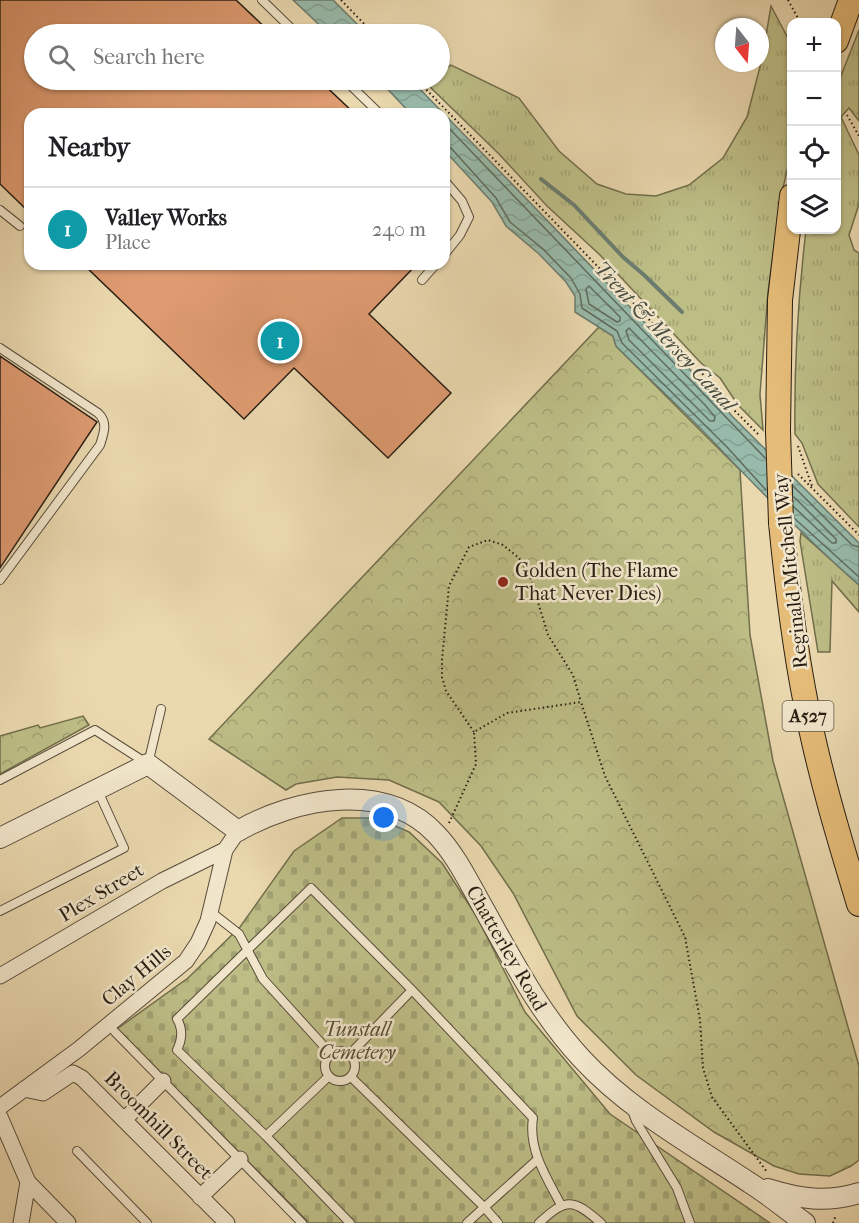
<!DOCTYPE html>
<html lang="en">
<head>
<meta charset="utf-8">
<style>
	body { margin:0; font-family:"IM FELL French Canon",serif; background:#f6f6f6; color:#202124 }
	.controls { position:absolute; right:18px; top:18px; display:grid; overflow:hidden; border-radius:12px; box-shadow:0 2px 4px #0004 }
	.controls button { width:54px; height:54px; display:grid; place-items:center; padding:0; border:0; border-bottom:2px solid #e0e0e0; background:#fff; color:#202124; font:30px sans-serif }
	.compass { position:absolute; left:715px; top:18px; width:54px; height:54px; border-radius:50%; background:#fff; box-shadow:0 2px 4px #0004; rotate:163deg }
	.you { position:absolute; left:384px; top:818px; width:21px; height:21px; margin:-15px; border:4px solid #fff; border-radius:50%; background:#1a73e8; box-shadow:0 0 0 9px #1a73e833 }
	.badge { display:grid; place-items:center; width:39px; height:39px; border-radius:50%; background:#0f766e; color:#fff; font-size:20px; font-weight:700 }
	.pin { position:absolute; translate:-50% -50%; border:3px solid #fff; box-shadow:0 2px 6px #0006 }
	.list { margin:0; padding:0; list-style:none }
	h2 { display:flex; justify-content:space-between; align-items:center; height:78px; margin:0; padding:0 24px; font-size:26px }
	h2 small { font-size:20px; font-weight:400; color:#757577 }
	.list li { display:grid; grid-template-columns:39px 1fr auto; gap:18px; align-items:center; box-sizing:border-box; height:84px; padding:0 24px; border-top:2px solid #e0e0e0 }
	.list b { display:block; font-size:22px; white-space:nowrap }
	.list p { margin:0; font-size:20px; white-space:nowrap; color:#757577 }
	.list em { font-size:20px; font-style:normal; color:#757577 }
	.icon { flex:none; width:33px; height:33px; fill:none; stroke:currentColor; stroke-width:2; stroke-linecap:round; stroke-linejoin:round }
	.map { position:relative; flex:none; width:859px; height:1223px; overflow:hidden }
	.search { position:absolute; background:#fff; box-shadow:0 2px 4px #0004; left:24px; top:24px; width:426px; height:66px; display:flex; align-items:center; gap:15px; box-sizing:border-box; padding:0 21px; border-radius:33px; color:#757577; font-size:22px }
	.panel { position:absolute; background:#fff; box-shadow:0 2px 4px #0004; left:24px; top:108px; width:426px; height:162px; border-radius:18px }
	.map>svg:first-child { display:block }
	.grass { fill:url(#grass-tufts); stroke:#726e4c; stroke-width:1.5 }
	.cemetery { fill:url(#cemetery-stones); stroke:#726e4c; stroke-width:1.5 }
	.park { fill:url(#park-crowns); stroke:#726e4c; stroke-width:1.5 }
	.water { fill:url(#water-waves); stroke:#6b7c6e; stroke-width:1.5 }
	.lines { fill:none; stroke-linecap:round; stroke-linejoin:round }
	.shore { stroke:#606c5e; stroke-width:1.5 }
	.stream { stroke:#6b7c6e; stroke-width:4 }
	.building { fill:#de9a70; stroke:#281e13; stroke-width:1.5 }
	.service-casing { stroke:#584c3a; stroke-width:10 }
	.minor-casing { stroke:#584c3a; stroke-width:17 }
	.tertiary-casing { stroke:#584c3a; stroke-width:22 }
	.primary-casing { stroke:#281e13; stroke-width:26 }
	.path { stroke:#281e13; stroke-width:2; stroke-dasharray:1.5 3; stroke-linecap:butt }
	.service { stroke:#f1e6cb; stroke-width:8 }
	.minor { stroke:#f1e6cb; stroke-width:15 }
	.tertiary { stroke:#f1e6cb; stroke-width:20 }
	.primary { stroke:#e5bc78; stroke-width:24 }
	.primary-bridge-casing { stroke:#281e13; stroke-width:26; stroke-linecap:butt }
	.primary-bridge { stroke:#e5bc78; stroke-width:24 }
	.poi-dot { fill:#8f2418; stroke:#f1e6cb; stroke-width:2 }
	.labels { text-anchor:middle; stroke-width:5; stroke-linejoin:round; paint-order:stroke }
	.shield { fill:#f1e6cb; stroke:#645a4a; stroke-width:1.5 }
	.shield-label { font-size:18px; font-weight:bold; fill:#281e13 }
	.poi-label { font-size:20px; fill:#281e13; stroke:#f1e6cb; text-anchor:start }
	.street-label { font-size:20px; fill:#281e13; stroke:#f1e6cb }
	.park-label { font-size:20px; font-style:italic; fill:#554e36; stroke:#f1e6cb }
	.water-label { font-size:21px; font-style:italic; fill:#4a4d40; stroke:#f1e6cb }
</style>
</head>
<body>
<div class="map">
<svg width="859" height="1223" viewBox="0 0 859 1223">
	<defs>
		<pattern id="grass-tufts" width="24" height="20" patternUnits="userSpaceOnUse" patternTransform="scale(1.5)"><rect width="24" height="20" fill="#bdbd86"/><path d="M3 7l-1-3M5 7V3M7 7l1-3M15 17l-1-3M17 17v-4M19 17l1-3" fill="none" stroke="#a2a273"/></pattern>
		<pattern id="cemetery-stones" width="16" height="16" patternUnits="userSpaceOnUse" patternTransform="scale(1.5)"><rect width="16" height="16" fill="#bdbd86"/><path d="M2 7V4a2 2 0 0 1 4 0v3zM10 15v-3a2 2 0 0 1 4 0v3z" fill="#a2a273"/></pattern>
		<pattern id="park-crowns" width="20" height="18" patternUnits="userSpaceOnUse" patternTransform="scale(1.5)"><rect width="20" height="18" fill="#bdbd86"/><path d="M2 6a3 3 0 1 1 6 0M12 15a3 3 0 1 1 6 0" fill="none" stroke="#a2a273"/></pattern>
		<pattern id="water-waves" width="16" height="10" patternUnits="userSpaceOnUse" patternTransform="scale(1.5)"><rect width="16" height="10" fill="#98baaa"/><path d="M0 5q4-4 8 0t8 0" fill="none" stroke="#839f91"/></pattern>
	</defs>
	<rect width="100%" height="100%" fill="#ead8af"/>
	<filter id="stains"><feTurbulence type="fractalNoise" baseFrequency=".00333" numOctaves="4"/><feColorMatrix values="0 0 0 0 .2 0 0 0 0 .09 0 0 0 0 .02 0 0 0 .5 -.17"/></filter>
	<radialGradient id="worn" r=".72"><stop offset=".6" stop-color="#630" stop-opacity="0"/><stop offset="1" stop-color="#630" stop-opacity=".3"/></radialGradient>
	<path class="grass" d="M771,6L791,44L792,149L780,201L768,292L760,394L763,430L738,405L720,378L701,363L600,255L547,206L499,154L425,82L428,80H440V72L451,65L519,98L559,151L597,184L626,194L656,196L689,185L723,158L747,117L762,59Z
		M859,30V121L849,108L841,117L859,155V204L849,235L854,250L859,253V527L818,484L802,443L795,434C794,365 798,298 806,230H836L837,86Z
		M801,533L859,585V612L832,581L830,652H818L800,541Z"/>
	<path class="cemetery" d="M342,818H377L409,832L442,863L477,917L525,1012L610,1114L770,1223H309L117,1029L188,978L240,927L294,851Z"/>
	<path class="park" d="M599,327L613,336L616,346L740,470L750,635L773,761L859,1066V1160L851,1166L830,1176L799,1174L774,1166L714,1132L636,1075L577,1016L513,893L481,846L439,802L389,780L337,777L296,784L286,790L209,739Z
		M83,716L89,725L0,774V736L38,725L40,728Z"/>
	<path class="water" d="M293,0H333L367,34H329Z
		M379,80H411C484,155 557,230 629,306C663,343 700,377 732,416L859,543V585C811,543 768,499 724,453C690,416 652,382 616,346L613,336L575,312V296L566,282L539,254L506,226L492,202L444,150V114H411Z"/>
	<g class="lines">
		<path class="shore" d="M444,123L765,458
			M444,146L451,148L496,198L510,222L543,249L571,278L580,294L582,308L617,331L622,343L727,447L766,490
			M589,286L620,317V321L617,322L589,304L586,289Z
			M629,328L705,405L715,417L714,421H710L629,340L626,331Z
			M793,486L852,545L859,547
			M794,497L836,539V543H832L794,507
			M794,518L859,577"/>
		<path class="stream" d="M541,179L574,205L623,257L644,275L682,312"/>
	</g>
	<path class="building" d="M0,0H236L272,34H34V80H319L355,114H30V213L0,184Z
		M83,264H417L369,314L451,393L388,458L294,368L244,419Z
		M0,356L97,422L0,568Z"/>
	<g class="lines">
		<g class="service-casing">
			<path id="service" d="M262,0L297,34
				M345,80L380,114
				M444,180L462,201L469,217L460,235L444,255
				M0,210L20,226
				M422,280L436,264
				M0,348L98,413C108,422 104,433 100,445L0,580
				M0,780L95,730L148,764L161,709
				M0,911L124,848L98,791
				M211,912L239,934L263,979L331,1054
				M115,1032L302,1223
				M325 1066a15 15 0 1 1 30 0a15 15 0 1 1-30 0Z
				M350,1054L412,990
				M351,1077L484,1207L498,1223
				M632,1110L636,1121L677,1188L690,1223
				M266,1136L329,1076
				M77,1151L147,1223
				M350,1223L266,1136L177,1050C182,1040 183,1029 177,1019L311,888L412,990L533,1118C528,1150 547,1178 561,1205
				M467,1223L538,1159
				M539,1223C567,1197 573,1199 601,1223"/>
		</g>
		<g class="minor-casing">
			<path id="minor" d="M0,976L162,881L225,850
				M24,1089L43,1093L73,1073L82,1078L227,1223
				M0,1107L79,1049L186,961L198,943L208,921L225,850L238,831
				M0,1117L28,1182L68,1223
				M124,1120L163,1081
				M200,1197L240,1159
				M21,1223L28,1182"/>
		</g>
		<g class="tertiary-casing">
			<path id="tertiary" d="M0,838L148,764L238,831C295,798 385,780 436,834C457,856 470,885 485,911C514,963 541,1015 582,1059C629,1110 693,1145 750,1183C769,1195 787,1210 805,1223
				M768,1189C800,1199 826,1203 859,1193"/>
		</g>
		<g class="primary-casing">
			<path id="primary" d="M836,41L851,0
				M778,431L780,300L792,196
				M781,523C787,584 794,644 806,704C819,772 839,838 859,904"/>
		</g>
		<path class="path" d="M341,0L374,34
			M788,0L800,22
			M417,80L700,372L719,388L735,411L760,436
			M847,115L859,136
			M798,446L812,486
			M798,474L859,535
			M474,732L446,691L442,677V660L449,586L469,547L488,540L503,545L519,558L530,576L548,635L573,675L581,702
			M449,823L476,764L474,732L507,713L581,702L605,776L685,937L700,1020L703,1068L712,1097L767,1172
			M833,1223L836,1215"/>
		<use href="#service" class="service"/>
		<use href="#minor" class="minor"/>
		<use href="#tertiary" class="tertiary"/>
		<use href="#primary" class="primary"/>
		<g class="primary-bridge-casing">
			<path id="primary-bridge" d="M778,431L781,523"/>
		</g>
		<use href="#primary-bridge" class="primary-bridge"/>
	</g>
	<circle class="poi-dot" cx="503" cy="582" r="6"/>
	<g class="labels">
		<rect class="shield" x="782.5" y="701" width="51" height="30" rx="4.5"/>
		<g class="shield-label">
			<text x="808" y="722">A527</text>
		</g>
		<g class="poi-label">
			<text x="515" y="577">Golden (The Flame<tspan x="515" dy="23">That Never Dies)</tspan></text>
		</g>
		<g class="street-label">
			<text transform="translate(790 571) rotate(-96)" y="7">Reginald Mitchell Way</text>
			<text transform="translate(101 892) rotate(-31)" y="7">Plex Street</text>
			<text transform="translate(507 948) rotate(60)" y="7">Chatterley Road</text>
			<text transform="translate(136 975) rotate(-40)" y="7">Clay Hills</text>
			<text transform="translate(159 1125) rotate(45)" y="7">Broomhill Street</text>
		</g>
		<g class="park-label">
			<text x="357" y="1036">Tunstall<tspan x="357" dy="23">Cemetery</tspan></text>
		</g>
		<g class="water-label">
			<text transform="translate(665 336) rotate(47)" y="7">Trent &amp; Mersey Canal</text>
		</g>
	</g>
	<rect width="100%" height="100%" filter="url(#stains)"/>
	<rect width="100%" height="100%" fill="url(#worn)"/>
</svg>
<div class="controls">
<button>+</button>
<button>−</button>
<button><svg class="icon" aria-label="locate" viewBox="0 0 24 24"><circle cx="12" cy="12" r="6"/><path d="M12 2v4M12 18v4M2 12h4M18 12h4"/></svg></button>
<button><svg class="icon" aria-label="layers" viewBox="0 0 24 24"><path d="M12 4l9 5-9 5-9-5zM3 14l9 5 9-5"/></svg></button>
</div>
<svg class="compass" viewBox="-18 -18 36 36"><path d="M0-13l5 13h-10z" fill="#e53935"/><path d="M0 13l5-13h-10z" fill="#757577"/></svg>
<div class="you"></div>
<div class="pin badge" style="left:280px;top:341px;background:#0f9aa8">1</div>
<div class="search"><svg class="icon" aria-label="search" viewBox="0 0 24 24"><circle cx="10" cy="10" r="6"/><path d="M15 15l6 6"/></svg>Search here</div>
<section class="panel">
<h2>Nearby<small></small></h2>
<ul class="list">
<li><span class="badge" style="background:#0f9aa8">1</span><div><b>Valley Works</b><p>Place</p></div><em>240 m</em></li>
</ul>
</section>
</div>
</body>
</html>
